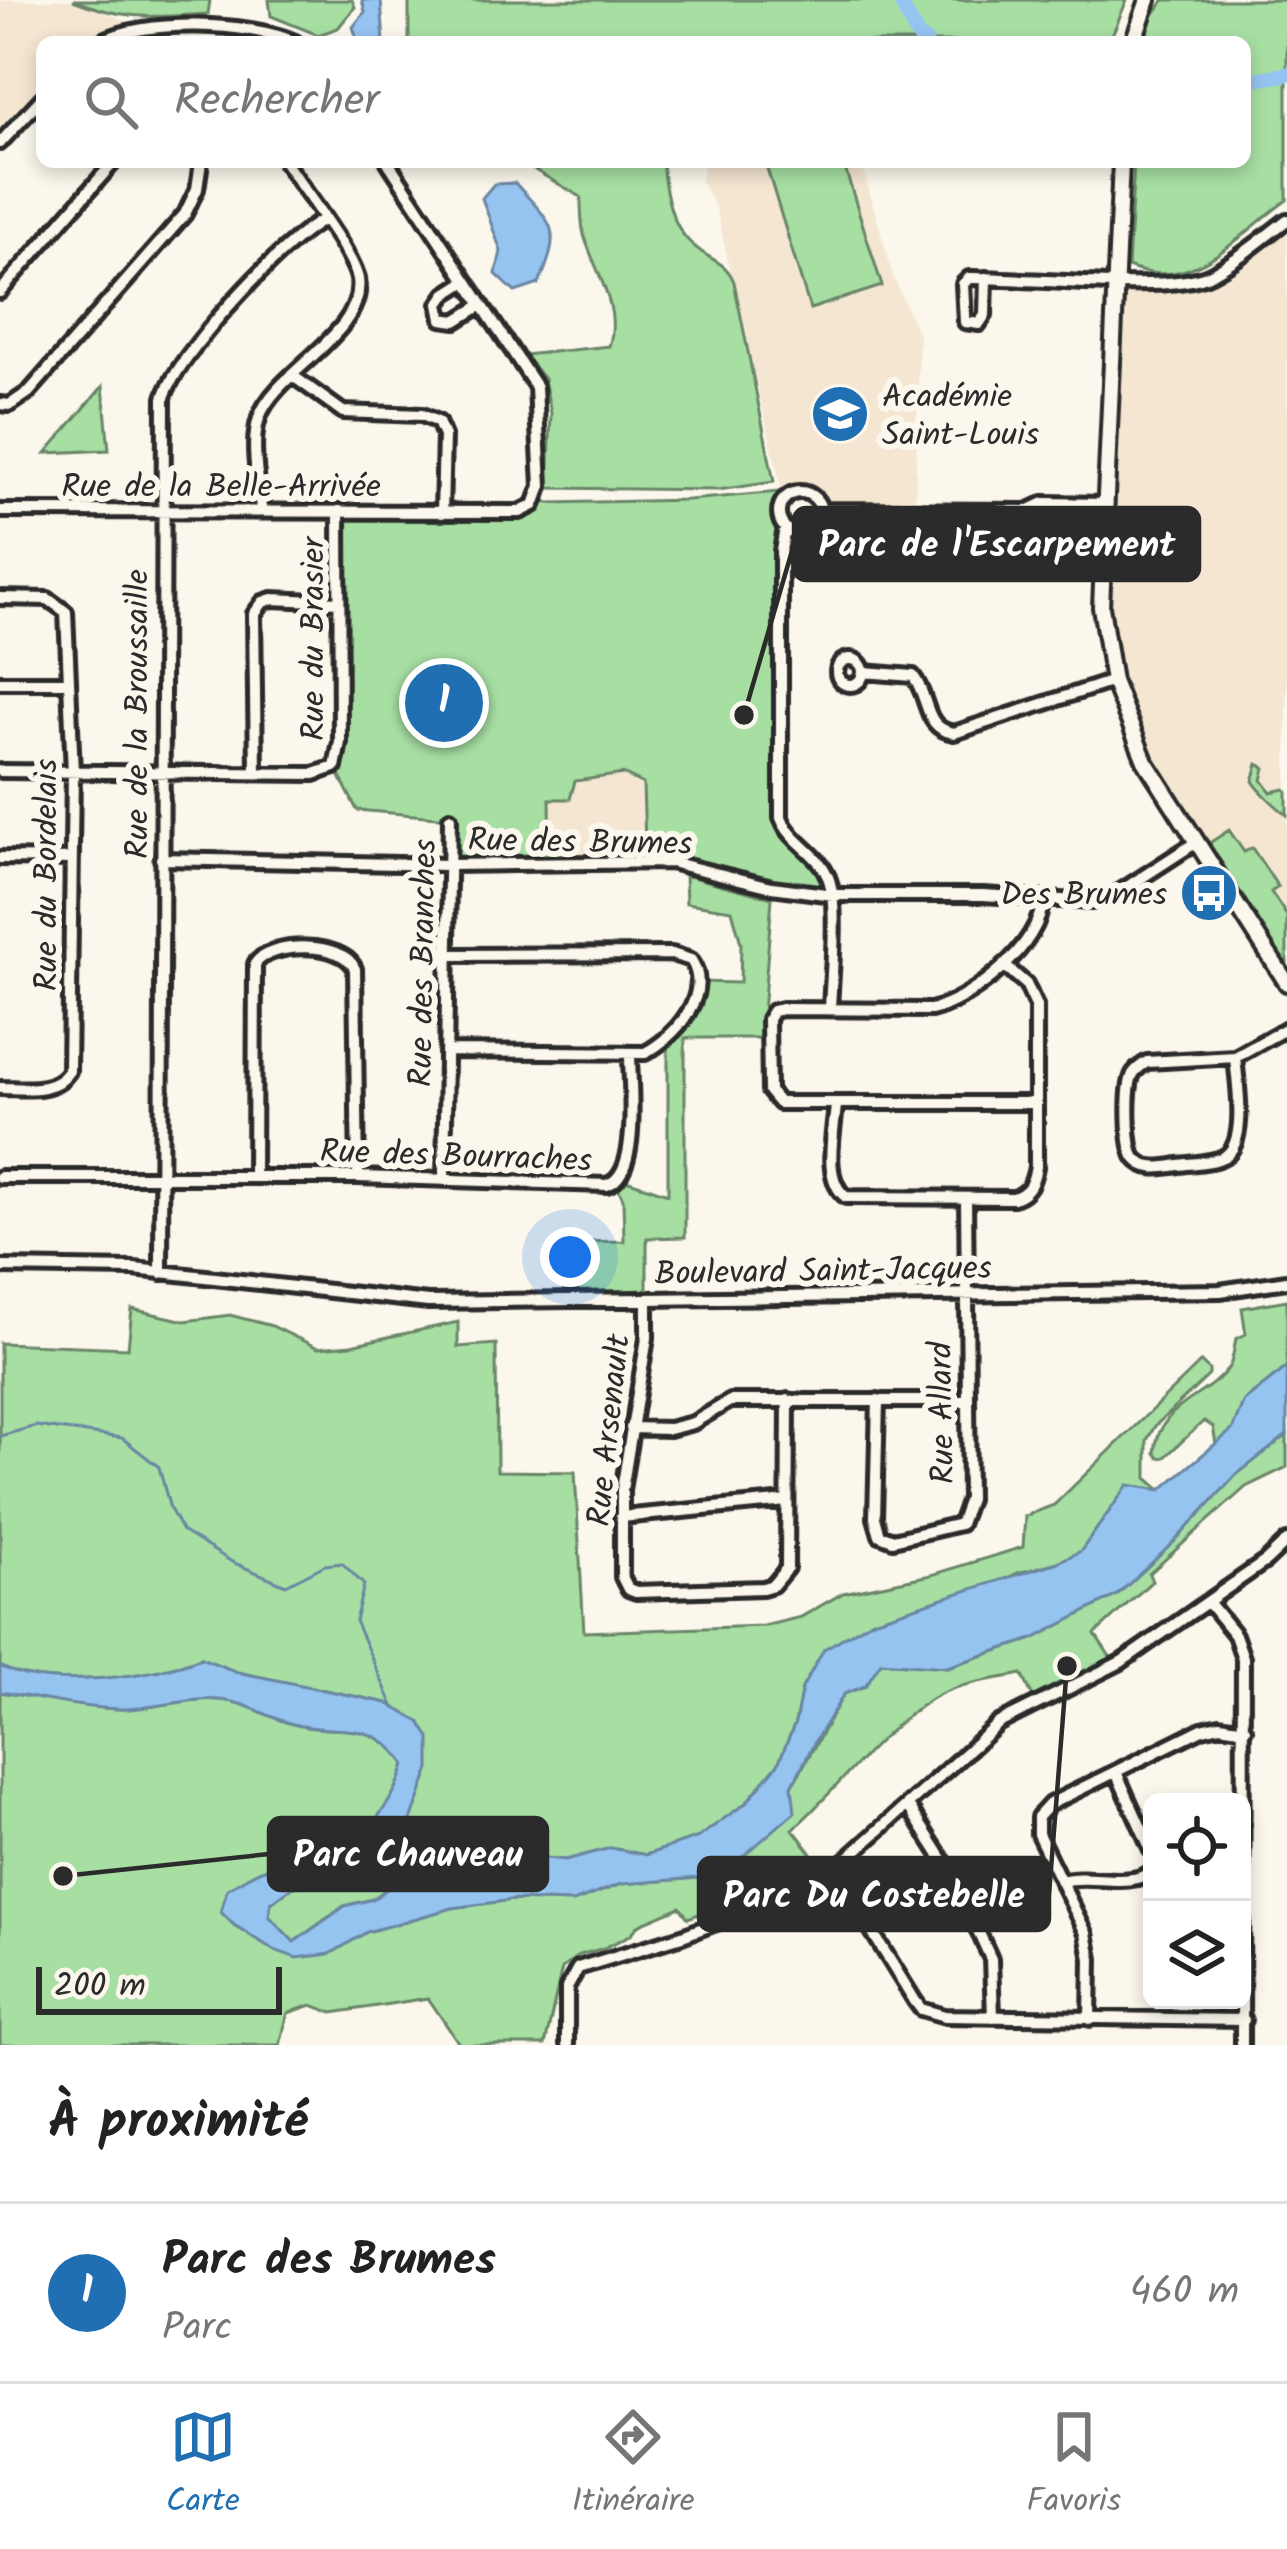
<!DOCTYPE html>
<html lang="fr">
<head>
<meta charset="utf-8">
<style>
	body { margin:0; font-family:Kalam,sans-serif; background:#f2f2f2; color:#222 }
	.controls { position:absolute; right:36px; bottom:36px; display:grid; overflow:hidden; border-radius:18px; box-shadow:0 6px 18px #0003 }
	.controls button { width:108px; height:108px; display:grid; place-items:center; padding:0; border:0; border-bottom:3px solid #e0e0e0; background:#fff; color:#222; font:60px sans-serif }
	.scale { position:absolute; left:36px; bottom:30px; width:246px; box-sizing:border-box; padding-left:12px; border:6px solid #2b2b2b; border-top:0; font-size:33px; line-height:42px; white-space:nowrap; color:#2b2b2b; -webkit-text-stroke:9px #fbf7ec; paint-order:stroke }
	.you { position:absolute; left:570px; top:1257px; width:42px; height:42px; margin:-30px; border:9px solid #fff; border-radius:50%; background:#1a73e8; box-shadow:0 0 0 18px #1a73e833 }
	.badge { display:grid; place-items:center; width:78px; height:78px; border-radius:50%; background:#1f6fb2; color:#fff; font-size:39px; font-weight:700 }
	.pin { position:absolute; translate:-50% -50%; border:6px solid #fff; box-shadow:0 3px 12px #0006 }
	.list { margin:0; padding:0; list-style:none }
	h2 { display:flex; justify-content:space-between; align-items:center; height:156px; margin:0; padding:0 48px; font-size:51px }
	h2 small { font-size:39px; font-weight:400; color:#767676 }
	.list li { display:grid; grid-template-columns:78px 1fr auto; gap:36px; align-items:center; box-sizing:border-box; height:180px; padding:0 48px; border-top:3px solid #e0e0e0 }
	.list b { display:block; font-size:45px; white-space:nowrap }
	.list p { margin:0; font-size:39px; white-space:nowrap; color:#767676 }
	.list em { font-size:39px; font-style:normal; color:#767676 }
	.icon { flex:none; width:66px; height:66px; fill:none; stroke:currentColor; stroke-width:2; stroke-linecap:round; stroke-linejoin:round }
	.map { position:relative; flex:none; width:1287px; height:2045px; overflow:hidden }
	.search { position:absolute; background:#fff; box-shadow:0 6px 18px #0003; left:36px; right:36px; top:36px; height:132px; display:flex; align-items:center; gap:30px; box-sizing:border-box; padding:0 42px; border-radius:18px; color:#767676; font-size:45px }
	.sheet { height:336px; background:#fff }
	nav { display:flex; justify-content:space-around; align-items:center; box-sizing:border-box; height:168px; border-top:3px solid #e0e0e0; background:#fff; font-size:33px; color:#767676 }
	nav a { display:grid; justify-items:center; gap:6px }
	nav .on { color:#1f6fb2 }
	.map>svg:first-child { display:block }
	.built { fill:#f5e6d2 }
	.green { fill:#a7dfa3; stroke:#698567; stroke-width:3 }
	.water { fill:#96c4f1; stroke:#6b87a2; stroke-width:3 }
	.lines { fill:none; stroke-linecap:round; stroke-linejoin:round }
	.stream { stroke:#6b87a2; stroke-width:3 }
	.river { stroke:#96c4f1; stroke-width:15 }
	.minor-casing { stroke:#2b2b2b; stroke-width:20 }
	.major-casing { stroke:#2b2b2b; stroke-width:22 }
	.minor { stroke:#fbf7ec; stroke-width:10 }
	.major { stroke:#fbf7ec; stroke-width:14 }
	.labels { text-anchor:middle; stroke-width:12; stroke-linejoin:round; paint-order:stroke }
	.poi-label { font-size:33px; fill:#2b2b2b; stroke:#fbf7ec; text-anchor:start }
	.street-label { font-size:33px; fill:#2b2b2b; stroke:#fbf7ec }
	.leader { fill:none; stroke:#2b2b2b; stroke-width:4.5 }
	.callout-dot { fill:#2b2b2b; stroke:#fbf7ec; stroke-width:4.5 }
	.callout { fill:#2b2b2b; stroke:#2b2b2b; stroke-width:4.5 }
	.callout-label { font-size:36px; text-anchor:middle; font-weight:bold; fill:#fff }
</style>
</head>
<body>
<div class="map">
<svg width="1287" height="2045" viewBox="0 0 1287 2045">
	<rect width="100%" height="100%" fill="#fbf7ec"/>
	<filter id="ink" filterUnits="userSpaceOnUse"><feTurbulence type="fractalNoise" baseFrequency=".00833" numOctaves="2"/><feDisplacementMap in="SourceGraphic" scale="24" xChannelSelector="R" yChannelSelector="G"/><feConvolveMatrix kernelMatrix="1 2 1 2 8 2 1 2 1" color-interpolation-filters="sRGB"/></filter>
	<g filter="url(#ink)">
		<path class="built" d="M0,0H74L135,25L100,42H42V98L0,143Z
			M704,162H861L894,279L919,336L915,512L821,510L817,501L800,492L784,500L716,208L701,181Z
			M1287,220V983L1145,761L1113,681L1101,607L1118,283L1208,276Z
			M547,664L706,765L630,862L551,863Z"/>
		<path class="green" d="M73,0H210L208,14C151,17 127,21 73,0Z
			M269,0H352L355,7L338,28L318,35L271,16Z
			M1127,0L1109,42H409V1L412,0Z
			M1164,0H1287V200C1237,235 1194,294 1128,267L1134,162H1245V42H1145L1152,16Z
			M521,162H662C665,193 671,231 699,250C714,262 727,263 734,282L774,482L718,490L548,488L551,413L544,379L524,355L609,346C622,308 595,272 584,235C581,223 581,209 581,197Z
			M765,162H843L882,286L810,309Z
			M103,386L109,450L46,453Z
			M779,492L784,500L780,520L785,528L781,818L815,855L833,895L693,866L630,862L645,843L643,784L623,774L575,781L570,799H550L551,863L448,865L449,818L357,810L335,767L339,511L519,512L539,498L549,503L688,500Z
			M1258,764L1265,768L1262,780L1271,792L1285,789L1287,791V815C1278,808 1258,790 1253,781Z
			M1229,830L1244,852L1252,848L1278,887L1271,892L1287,916V966L1209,849L1211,842Z
			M685,875L772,898L761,1038H685V1237L647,1238V1290L576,1292V1242L624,1241L623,1199L616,1183L623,1179L668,1194V1036L683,1020L697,982L740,983L741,943L732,910L686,903Z
			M1287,1300V1367L1244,1401L1233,1430L1216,1444L1213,1427L1204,1421L1165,1457L1159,1458L1155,1453C1158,1403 1205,1400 1229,1367C1233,1361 1234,1347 1236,1339L1246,1334L1242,1308Z
			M132,1309L185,1321L230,1315L272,1326L318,1348L351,1345L458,1322V1347L496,1344L497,1471L575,1472L584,1632L764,1626L801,1617L843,1593L931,1575L1023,1547L1025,1516L1054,1505L1201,1362L1209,1370V1375L1155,1426L1147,1440V1478L1161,1490L1128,1485L1081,1551L1058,1562L1018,1573L816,1667L802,1688L795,1723L778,1764L746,1803L699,1837L646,1855L611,1848L566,1860L513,1855L399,1880L373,1899L344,1906L294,1942L269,1916L271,1903L291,1888L364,1864L430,1769L394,1708L387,1703L237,1672L201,1658C155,1677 44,1691 0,1666V1343L128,1348Z
			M1287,1435V1467L1246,1487L1149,1574L1152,1581L1095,1634L1111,1658L1033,1697L1022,1674C993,1680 956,1683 931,1699C878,1733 839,1788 793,1829L820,1864C807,1872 791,1885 777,1889C743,1898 722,1873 699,1914L688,1918L680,1907L640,1924L630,1935L604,1948L579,1955L562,1968L545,2045H460L428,1998L333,2013L312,2005L288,2013L280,2045H0V1692C40,1697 78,1708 119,1709C152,1710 187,1697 220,1700C247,1702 265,1716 289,1723C338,1738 369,1714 405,1764C394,1806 360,1846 317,1859C299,1865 278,1863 261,1871C249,1876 238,1883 227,1890L221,1912L234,1925L274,1950L330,1954L366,1932L452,1908L512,1900L573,1902L621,1884L699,1878L792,1786L844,1694L865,1686L881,1662L948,1667L1033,1639L1117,1595L1174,1542L1236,1475Z"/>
		<path class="water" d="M362,0H381L384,42H358L353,27L365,12Z
			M515,183C554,226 563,227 539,284L515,292L496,274L501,251L482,198L494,184Z
			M1287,1367V1435L1236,1475L1174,1542L1117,1595L1033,1639L947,1667L881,1662L865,1686L844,1694L815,1741L792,1786L795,1812L733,1865L699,1878L621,1884L573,1902L512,1900L452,1908L367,1932L330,1954L297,1958L274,1950L234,1925L221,1912L227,1889C238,1883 249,1875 261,1870C279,1863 299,1865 318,1859C360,1846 394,1806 405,1764C370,1714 338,1738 289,1723C265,1716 247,1702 220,1700C187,1697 152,1710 119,1709C78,1708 40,1698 0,1692V1666C44,1691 155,1677 201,1658L237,1672L387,1703L420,1722L430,1738V1769L410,1823L391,1844L364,1864L291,1888L271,1903L269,1916L294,1942L345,1906L373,1899L399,1880L513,1855L566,1860L611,1848L646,1855L699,1837L746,1803L778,1764L795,1723L802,1688L824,1649L873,1620L1058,1562L1081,1551L1128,1485L1161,1490L1232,1430L1244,1401Z"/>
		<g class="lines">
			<path class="stream" d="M0,1436L36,1426L122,1438L159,1467L170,1509L182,1531L232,1562L286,1585L325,1565L342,1563L364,1585L355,1621L394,1708"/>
			<path class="river" d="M899,0L917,35L926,42
				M1245,81L1287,74"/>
			<g class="minor-casing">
				<path id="minor" d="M100,42C144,18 249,22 295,42
					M0,143L42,98
					M986,278L985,315L979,324L965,322L963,284L969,278C1023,277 1170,295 1211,274C1238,260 1263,238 1287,220
					M465,282L446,294L439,304L442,319L456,321L480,306
					M0,292L114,162
					M293,376L343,412L422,415L438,422L444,436L442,513
					M0,404L10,405L29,392L185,214L197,189L201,162
					M779 513a21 21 0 1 1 42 0a21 21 0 1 1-42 0Z
					M261,510C259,483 250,445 259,418C275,371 366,334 358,279C353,253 302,188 285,162
					M821,510L1027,511L1044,503L1106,504
					M0,511L520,512L534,505L541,486L536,387L388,162
					M1027,511L1045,524L1105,526
					M785,528L781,551V818C791,843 817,851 828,877C839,903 831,978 830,1010
					M0,598L48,599L66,612L73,773L69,1071C54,1094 24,1088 0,1088
					M837 672a13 13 0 1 1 26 0a13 13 0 1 1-26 0Z
					M864,672L913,676C930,697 923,729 954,733L1113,681
					M0,682H69
					M0,771L314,774L335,767L340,742L339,511
					M256,772L254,614L263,602L272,599L339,602
					M0,858L72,859
					M161,859L448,865L670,862L772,887L833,895H983L1092,902L1121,891L1195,843
					M447,1051L645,1053C675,1037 713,995 691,960L672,954L448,955
					M1235,1057C1237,1081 1248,1142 1225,1156C1213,1163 1193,1163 1179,1165C1164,1167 1146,1172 1135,1158C1127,1146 1126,1087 1133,1074C1137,1068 1141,1066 1147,1062L1235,1057L1287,1028
					M1036,1103H779L769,1091L768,1019L773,1011L782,1009L931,1010C971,1001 1043,944 1042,899
					M836,1105C834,1133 822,1179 846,1197L1014,1198C1030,1192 1033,1182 1036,1167V1006L1026,984L1004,965
					M254,1176L255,964C270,941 344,941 355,969L358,1177
					M0,1177H358L607,1185C641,1174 630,1086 630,1055
					M444,1180L450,818
					M0,1267L134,1269L428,1302L1220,1291L1287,1281
					M161,1273L164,398C176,356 283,241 323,220
					M647,1299V1338L622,1490V1577L628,1589L636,1592L763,1588L773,1585L787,1568L788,1400
					M878,1400L875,1518L880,1535L893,1540L960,1524L969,1499L966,1198
					M631,1428L669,1429L693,1423L730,1401H966
					M621,1517L787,1501
					M1209,1603L1235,1635L1243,1658L1242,2045
					M1116,1772L1152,1852
					M909,1807L953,1876L991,1959L993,2017
					M831,1873L844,1886L915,2001L921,2009L945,2016L1244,2020
					M1062,1881C1089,1873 1130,1889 1152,1871
					M1090,2019L1091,1959L1086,1933L1038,1834V1817L1050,1804L1202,1729L1220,1725L1245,1729
					M567,2045V1988L578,1968L682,1936L772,1902L831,1873L999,1723L1121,1662L1266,1561L1287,1541"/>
			</g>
			<g class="major-casing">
				<path id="major" d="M1133,42L1148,0
					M1121,162L1101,607L1113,681L1145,761L1287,983"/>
			</g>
			<use href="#minor" class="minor"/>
			<use href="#major" class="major"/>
		</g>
	</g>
	<defs>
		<g id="school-disc" transform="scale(3)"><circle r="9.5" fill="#1f6fb2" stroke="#fbf7ec"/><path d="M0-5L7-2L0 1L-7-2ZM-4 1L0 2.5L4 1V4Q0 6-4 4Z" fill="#fff"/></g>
		<g id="bus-disc" transform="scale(3)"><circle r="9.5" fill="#1f6fb2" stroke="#fbf7ec"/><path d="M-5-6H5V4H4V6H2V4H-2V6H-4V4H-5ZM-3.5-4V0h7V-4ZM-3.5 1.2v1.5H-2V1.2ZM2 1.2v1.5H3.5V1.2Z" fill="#fff"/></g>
	</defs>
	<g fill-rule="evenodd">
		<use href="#school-disc" x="840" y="414"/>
		<use href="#bus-disc" x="1209" y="893"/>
	</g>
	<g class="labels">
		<g class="poi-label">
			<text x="882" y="407">Académie<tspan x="882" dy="38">Saint-Louis</tspan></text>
			<text x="1167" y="905" text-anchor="end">Des Brumes</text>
		</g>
		<g class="street-label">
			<text x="221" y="497">Rue de la Belle-Arrivée</text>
			<text transform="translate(312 639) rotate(-90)" y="12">Rue du Brasier</text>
			<text transform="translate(136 714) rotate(-90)" y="12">Rue de la Broussaille</text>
			<text transform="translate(580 840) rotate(1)" y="12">Rue des Brumes</text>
			<text transform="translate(45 875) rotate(-90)" y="12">Rue du Bordelais</text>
			<text transform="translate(421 963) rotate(-89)" y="12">Rue des Branches</text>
			<text transform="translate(456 1154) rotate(2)" y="12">Rue des Bourraches</text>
			<text transform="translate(823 1269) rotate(-1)" y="12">Boulevard Saint-Jacques</text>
			<text transform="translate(940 1413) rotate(-91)" y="12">Rue Allard</text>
			<text transform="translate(607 1430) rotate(-84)" y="12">Rue Arsenault</text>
		</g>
	</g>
	<path class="leader" d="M744 715L794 544M63 1876L269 1854M1067 1666L1049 1894"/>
	<g class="callout-dot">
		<circle cx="744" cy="715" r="12"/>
		<circle cx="63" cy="1876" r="12"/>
		<circle cx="1067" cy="1666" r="12"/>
	</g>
	<g class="callout">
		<rect x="794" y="508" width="405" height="72" rx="12"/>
		<rect x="269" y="1818" width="278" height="72" rx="12"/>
		<rect x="699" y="1858" width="350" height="72" rx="12"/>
	</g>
	<g class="callout-label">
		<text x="997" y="556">Parc de l'Escarpement</text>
		<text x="408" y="1866">Parc Chauveau</text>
		<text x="874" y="1907">Parc Du Costebelle</text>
	</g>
</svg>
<div class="controls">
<button><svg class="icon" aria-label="locate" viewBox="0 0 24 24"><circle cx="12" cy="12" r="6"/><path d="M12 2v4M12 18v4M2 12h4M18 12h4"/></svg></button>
<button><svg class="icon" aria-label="layers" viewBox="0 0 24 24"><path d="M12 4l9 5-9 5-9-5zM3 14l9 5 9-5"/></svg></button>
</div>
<div class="scale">200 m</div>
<div class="you"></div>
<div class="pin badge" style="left:444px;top:703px">1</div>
<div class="search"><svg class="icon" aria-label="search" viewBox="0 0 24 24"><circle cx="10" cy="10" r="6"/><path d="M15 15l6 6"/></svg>Rechercher</div>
</div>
<section class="sheet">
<h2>À proximité<small></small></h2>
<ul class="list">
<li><span class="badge">1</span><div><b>Parc des Brumes</b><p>Parc</p></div><em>460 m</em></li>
</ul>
</section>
<nav>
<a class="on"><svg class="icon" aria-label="map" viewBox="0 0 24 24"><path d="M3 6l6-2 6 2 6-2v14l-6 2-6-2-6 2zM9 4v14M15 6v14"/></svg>Carte</a>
<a><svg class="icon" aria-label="directions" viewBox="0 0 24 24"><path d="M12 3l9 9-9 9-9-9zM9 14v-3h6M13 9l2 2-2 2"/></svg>Itinéraire</a>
<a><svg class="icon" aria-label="saved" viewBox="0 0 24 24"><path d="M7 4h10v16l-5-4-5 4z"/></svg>Favoris</a>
</nav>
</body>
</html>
